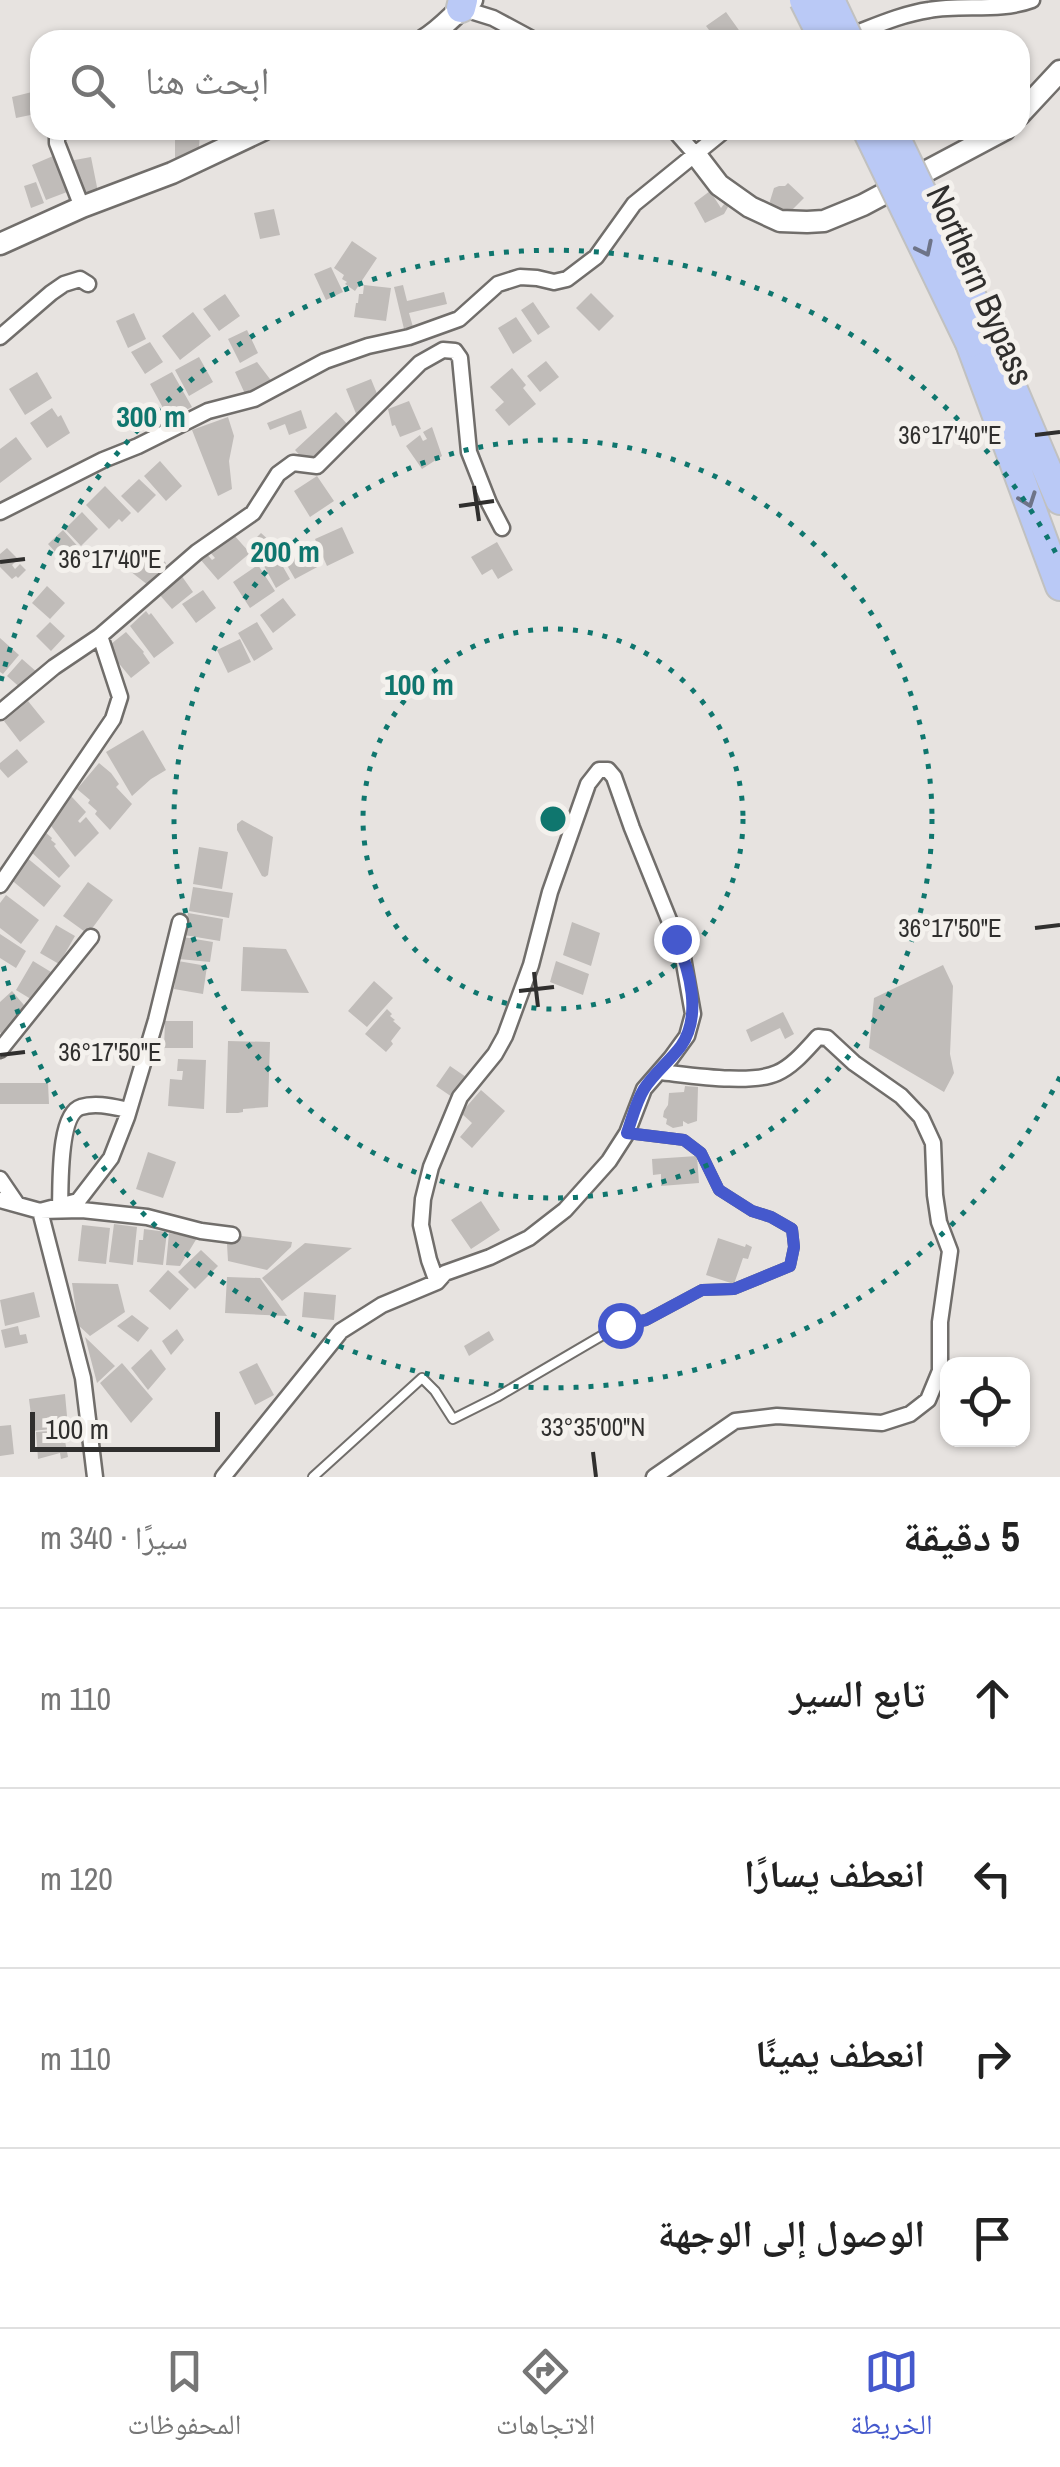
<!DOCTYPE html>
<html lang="ar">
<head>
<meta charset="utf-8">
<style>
	body { margin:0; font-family:"Archivo Narrow","Noto Naskh Arabic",sans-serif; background:#f6f6f6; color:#222; direction:rtl }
	.controls { position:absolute; right:30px; bottom:30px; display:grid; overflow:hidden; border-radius:20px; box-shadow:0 2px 8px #0004 }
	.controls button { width:90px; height:90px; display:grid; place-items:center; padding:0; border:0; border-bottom:2px solid #e0e0e0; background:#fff; color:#222; font:50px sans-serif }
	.scale { position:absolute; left:30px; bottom:25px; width:190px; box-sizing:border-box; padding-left:10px; border:5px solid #302f2e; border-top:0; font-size:28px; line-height:35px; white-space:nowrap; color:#302f2e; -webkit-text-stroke:8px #f4f1ed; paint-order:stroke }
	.stop { position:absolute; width:30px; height:30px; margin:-22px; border:8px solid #4559cd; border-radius:50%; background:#fff }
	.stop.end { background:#4559cd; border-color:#fff; box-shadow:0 2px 10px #0008 }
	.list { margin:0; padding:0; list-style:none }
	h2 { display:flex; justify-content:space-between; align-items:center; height:130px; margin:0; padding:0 40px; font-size:42px }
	h2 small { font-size:32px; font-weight:400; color:#767676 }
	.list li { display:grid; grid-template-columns:65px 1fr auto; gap:30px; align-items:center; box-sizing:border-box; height:180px; padding:0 40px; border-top:2px solid #e0e0e0 }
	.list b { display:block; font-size:38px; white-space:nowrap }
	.list em { font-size:32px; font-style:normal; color:#767676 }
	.icon { flex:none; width:55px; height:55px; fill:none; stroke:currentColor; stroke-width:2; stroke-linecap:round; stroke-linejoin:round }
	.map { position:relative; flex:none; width:1060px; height:1477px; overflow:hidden; direction:ltr }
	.search { position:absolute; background:#fff; box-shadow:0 2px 8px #0004; left:30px; right:30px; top:30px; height:110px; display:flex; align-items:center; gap:25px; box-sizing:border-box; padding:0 35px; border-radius:30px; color:#767676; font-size:38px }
	.sheet { height:850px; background:#fff }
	nav { display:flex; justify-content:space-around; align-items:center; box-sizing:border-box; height:140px; border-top:2px solid #e0e0e0; background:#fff; font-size:28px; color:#767676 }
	nav a { display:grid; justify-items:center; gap:5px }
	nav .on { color:#4559cd }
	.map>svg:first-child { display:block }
	.building { fill:#c0bcb9 }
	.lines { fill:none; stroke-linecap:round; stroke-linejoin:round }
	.lane-casing { stroke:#716e6b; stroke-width:12 }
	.street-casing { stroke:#716e6b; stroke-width:19 }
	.secondary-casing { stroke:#716e6b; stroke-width:25 }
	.highway-casing { stroke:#c1c1c0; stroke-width:32 }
	.lane { stroke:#fff; stroke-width:8 }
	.street { stroke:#fff; stroke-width:14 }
	.secondary { stroke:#fff; stroke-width:20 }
	.highway { stroke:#bac9f6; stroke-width:28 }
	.highway-bridge-casing { stroke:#c1c1c0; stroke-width:32; stroke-linecap:butt }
	.highway-bridge { stroke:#bac9f6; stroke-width:28 }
	.oneway { stroke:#6e7488 }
	.route { stroke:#4559cd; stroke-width:12 }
	.ticks { fill:none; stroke:#302f2e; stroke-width:4 }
	.ring { fill:none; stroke:#0f766e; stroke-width:5; stroke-dasharray:5 10 }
	.labels { text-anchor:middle; stroke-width:10; stroke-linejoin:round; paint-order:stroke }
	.street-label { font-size:35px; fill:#302f2e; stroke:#f4f1ed }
	.ticks-label { font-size:25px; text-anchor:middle; fill:#302f2e; stroke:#f4f1ed; stroke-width:10; stroke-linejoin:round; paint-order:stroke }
	.centre { fill:#0f766e; stroke:#f4f1ed; stroke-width:5 }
	.ring-label { font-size:30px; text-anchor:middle; font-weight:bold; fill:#0f766e; stroke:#f4f1ed; stroke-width:10; stroke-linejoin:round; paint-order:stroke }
</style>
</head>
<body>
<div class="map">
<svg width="1060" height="1477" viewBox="0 0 1060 1477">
	<rect width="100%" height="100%" fill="#e7e3e0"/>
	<path class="building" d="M726,12L741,33L731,40H689L700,32L705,40L712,34L706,26Z
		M40,90V113L16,118L12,97Z
		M175,130H200L199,148L175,158Z
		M53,156L67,192L46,200L32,165Z
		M91,157L98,192L83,196L64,162Z
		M36,182L44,203L31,208L24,186Z
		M788,183L804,198L785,217L771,208L770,201L774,188L779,186H785Z
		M710,191L721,208L725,203L728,207L724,214L705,223L694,203Z
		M274,209L280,235L260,239L254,213Z
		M352,241L377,258L355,291L345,284L347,282L342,279L344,275L334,268Z
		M331,267L343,292L326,300L314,274Z
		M364,285L391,288L386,321L354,317L356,303H358L359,294H363Z
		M403,285L407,301L444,292L447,304L409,313L413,327L404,329L394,287Z
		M591,293L614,316L599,331L576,308Z
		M225,294L240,316L219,331L203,309Z
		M533,302L550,327L538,335L521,310Z
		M193,312L211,336L180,360L162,336Z
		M134,313L146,339L128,348L116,321Z
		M516,317L532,341L513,354L498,328Z
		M247,330L258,353L240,363L228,339Z
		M150,342L163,362L145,374L131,352Z
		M199,357L213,382L189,396L175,370Z
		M546,361L559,377L540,392L527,376Z
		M257,362L273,383L246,396L235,372Z
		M512,368L526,385L523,388L536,404L509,426L495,410L504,402L490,387Z
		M37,372L52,398L25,415L9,389Z
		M172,372L192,407L169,419L150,384Z
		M371,379L380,401L359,421L346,389Z
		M409,401L421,429L400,437L395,425L392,426L388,409Z
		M52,408L58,417L61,415L70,433L47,448L30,423Z
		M301,410L307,428L289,435L285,424L270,430L267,423Z
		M336,412L350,427L310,461L306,457L303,459L295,450Z
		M228,417L234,436L229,461L232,489L218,496L192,430Z
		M432,427L442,456L422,469L406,446L420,435L423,441L427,439L423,432Z
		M16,437L32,459L0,483V449Z
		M160,461L182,486L166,501L144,476Z
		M317,476L334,501L310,517L294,491Z
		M139,479L156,495L138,513L121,496Z
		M105,486L131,513L122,522L119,519L109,529L86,505Z
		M82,512L98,529L81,546L65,529Z
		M342,527L354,553L327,566L315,539Z
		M63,530L82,551L67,565L48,544Z
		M261,533L272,543L259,556L248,546Z
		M233,534L250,553L218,580L200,559L206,553L212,560L215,558L209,551L216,544L218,547Z
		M497,542L513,570L498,579L492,569L482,575L471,557Z
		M145,545L166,563L148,585L126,568Z
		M310,546L321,565L295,579L284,560Z
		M7,548L18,559L12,565L15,569L20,564L26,570L18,578L16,576L12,579L0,567V554Z
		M278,558L290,579L276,588L264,566Z
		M258,565L275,591L250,608L233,582Z
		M181,575L193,592L172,609L159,594Z
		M47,586L65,603L50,619L32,603Z
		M203,590L216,608L196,623L182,604Z
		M283,598L296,615L273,633L260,615Z
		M146,611L149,615L151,613L174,643L154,658L130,626Z
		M50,622L65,636L51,651L36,636Z
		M257,622L273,649L254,661L238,633Z
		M126,632L144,652L143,653L150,663L131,678L106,648Z
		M0,638L19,655L3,674L0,672Z
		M240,639L251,662L228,673L217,650Z
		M22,659L38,673L23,690L7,676Z
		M28,701L45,722L20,742L4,721Z
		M143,730L166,770L151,779L132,796L106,752Z
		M17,749L28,762L8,778L0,769V763Z
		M99,763L111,773L119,784L116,787L132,804L110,830L95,814L97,811L88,803L90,800L77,789Z
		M71,796L86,812L78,821L80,823L86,817L99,833L75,857L48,822Z
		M242,820L273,837L268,875L265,877L262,876L237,830V824Z
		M45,832L52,838L51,840L56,844L54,846L70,866L59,878L29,850Z
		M199,847L228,852L222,889L193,884Z
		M26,857L61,886L44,907L9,878Z
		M88,882L113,900L88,934L63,916Z
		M193,887L233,893L229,918L189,911Z
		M6,895L39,920L21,944L0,928V903Z
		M188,913L223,919L220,941L184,935Z
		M572,922L600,933L591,966L563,955Z
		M56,925L75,936L59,964L40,953Z
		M0,934L26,951L16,968L0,958Z
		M183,937L213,942L210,962L179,959Z
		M243,947L286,949L309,993L241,991Z
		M33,961L51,972L34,1001L16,990Z
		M178,961L207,966L203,994L174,989Z
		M556,961L589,974L583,995L550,982Z
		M943,965L953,986L950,1054L954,1073L944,1092L869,1048L874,998Z
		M374,981L393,998L367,1027L348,1011Z
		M12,991L29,1011L2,1035L0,1032V1002Z
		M387,1009L392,1014L390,1016L395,1020L393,1021L401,1028L391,1041L393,1044L386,1052L365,1034Z
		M783,1012L794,1034L785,1039L780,1028L751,1042L746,1030Z
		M165,1021H193V1048H164Z
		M228,1041L270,1042L268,1107L243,1109V1112L238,1113H226Z
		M178,1059L206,1060L204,1109L168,1106L170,1079L182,1080L183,1071H177Z
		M450,1066L469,1079L455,1099L436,1086Z
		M0,1083H48L49,1104H0Z
		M685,1086L698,1087L697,1121L688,1124L683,1121V1126L673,1128L666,1124L667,1119L663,1117L664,1111L668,1105L669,1093L684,1092Z
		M481,1090L505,1111L472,1148L460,1137L472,1123L461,1113Z
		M148,1152L176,1162L163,1198L136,1189Z
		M697,1156L699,1183L661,1186V1174L653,1175L652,1159Z
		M481,1201L500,1230L471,1249L451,1220Z
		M114,1224L137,1227L133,1265L109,1262Z
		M82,1225L110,1228L106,1264L78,1261Z
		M144,1229L167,1232L163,1265L137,1262L139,1240H143Z
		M169,1233L197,1238L180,1266L166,1265Z
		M241,1236L292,1242L291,1247L267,1270L228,1261L227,1244Z
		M718,1238L745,1247L746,1244L752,1247L748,1259L743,1258L734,1284L706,1275Z
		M305,1243L352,1248L282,1301L262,1278Z
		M201,1250L218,1266L195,1289L178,1272Z
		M168,1270L189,1289L170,1310L149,1291Z
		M227,1277L260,1278L287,1316L225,1313Z
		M72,1283L118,1284L125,1312L90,1336L78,1325Z
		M34,1292L40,1317L5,1326L0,1300Z
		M304,1292L336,1295L334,1320L302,1317Z
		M132,1315L149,1328L138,1342L117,1326Z
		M18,1326L20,1335L26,1334L28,1343L5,1348L1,1330Z
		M177,1329L184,1340L171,1355L162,1341Z
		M489,1331L494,1340L469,1356L464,1346Z
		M85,1337L115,1366L97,1383Z
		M151,1349L166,1369L148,1390L131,1368Z
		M122,1363L153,1399L131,1423L100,1383Z
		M257,1363L274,1395L255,1405L239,1372Z
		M65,1394L68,1427L33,1431L29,1399Z
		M11,1425L14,1454L0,1456V1426Z
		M63,1430L68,1457L61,1459L60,1453L38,1459L36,1432Z"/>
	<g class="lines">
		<g class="lane-casing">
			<path id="lane" d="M313,1477L422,1378L435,1391L453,1419L497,1397L620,1325L646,1320L702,1290L734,1289L790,1266L794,1247L792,1229L771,1217L752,1211L719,1190L701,1153L684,1140L627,1133"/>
		</g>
		<g class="street-casing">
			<path id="street" d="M461,8L493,18L534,40
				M846,37C873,27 901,14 929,10C963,4 1000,12 1032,0
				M57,130V143L82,207
				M674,130L696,155
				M0,337L51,293L64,284L80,279L88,284
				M0,512L103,460L138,446L208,411L254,399L325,361L368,346L409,337L459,319L498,284L520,277L537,278L554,282L567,279L596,257L634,204L725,130
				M0,712L54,667L100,636L197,552L253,513L278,474L293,463L317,466L420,363L443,350L455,351L460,358L469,452L489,503L502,528
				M0,885L113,719L120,697L100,636
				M0,1050L91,937
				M0,1179L17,1204
				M0,1200L40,1211L82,1210L147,1217L201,1231L232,1235
				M60,1206C61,1185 58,1114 81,1107C96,1102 114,1107 129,1110
				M95,1477L83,1378L40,1211L78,1201L111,1158L127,1117L156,1020L180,922
				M223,1477L341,1331L382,1305L437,1282L445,1273L490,1257L529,1238L565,1210L609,1161L627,1133L644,1089L671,1058L687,1036L693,1014L682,952L632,828L614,777L608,770H599L588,784L550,892L531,965L505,1036L495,1054L460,1097L431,1167L423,1199L421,1225L429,1260L437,1282
				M654,1477L735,1421L777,1416L882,1423L910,1414L928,1400L940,1371V1322L950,1251L939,1222L935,1195L933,1143L921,1117L901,1096L854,1063L827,1038L818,1037C806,1050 793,1066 777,1073C751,1085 689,1075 660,1072"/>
		</g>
		<g class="secondary-casing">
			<path id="secondary" d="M424,40C443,29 455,12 472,0
				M1020,114L1060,71
				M696,155L719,185L750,207L780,221L807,222L824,221L863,205L1004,130
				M0,244L82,207L172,173L263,130"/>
		</g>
		<g class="highway-casing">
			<path id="highway" d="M461,8L463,0
				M988,331L1060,500
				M970,343L1060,586"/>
		</g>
		<use href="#lane" class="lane"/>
		<use href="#street" class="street"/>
		<use href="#secondary" class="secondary"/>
		<use href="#highway" class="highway"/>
		<g class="highway-bridge-casing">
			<path id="highway-bridge" d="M804,0L824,40
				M830,0L849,40
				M867,130L970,343
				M892,130L988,331"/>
		</g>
		<use href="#highway-bridge" class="highway-bridge"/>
	</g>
	<defs><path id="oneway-chevron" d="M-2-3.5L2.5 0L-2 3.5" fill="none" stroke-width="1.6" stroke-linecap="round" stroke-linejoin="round" transform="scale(2.5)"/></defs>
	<g class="oneway">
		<use href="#oneway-chevron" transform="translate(925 249) rotate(64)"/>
		<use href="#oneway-chevron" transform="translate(1028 500) rotate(70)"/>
	</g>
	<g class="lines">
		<path class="route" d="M620,1325L646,1320L702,1290L734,1289L790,1266L794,1247L792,1229L771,1217L752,1211L719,1190L701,1153L684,1140L627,1133C632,1119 636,1102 644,1089C654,1073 670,1061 681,1046C702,1016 690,971 676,939"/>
	</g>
	<path class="ticks" d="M1035,435L1060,432M474,486L479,521M459,506L494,501M0,562L25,559M1035,928L1060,925M534,972L538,1007M519,991L554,987M0,1055L25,1052M593,1452L596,1477"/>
	<g class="ring">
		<circle cx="553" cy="819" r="190"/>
		<circle cx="553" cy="819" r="379"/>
		<path d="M1060 1077A569 569 0 0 1 1 957M1 681A569 569 0 0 1 1060 561"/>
	</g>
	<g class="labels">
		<g class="street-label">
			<text transform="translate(980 285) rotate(66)" y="12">Northern Bypass</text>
		</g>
	</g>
	<g class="ticks-label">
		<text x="950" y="444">36°17'40"E</text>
		<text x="110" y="568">36°17'40"E</text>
		<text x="950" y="937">36°17'50"E</text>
		<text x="110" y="1061">36°17'50"E</text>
		<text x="593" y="1436">33°35'00"N</text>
	</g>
	<circle cx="553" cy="819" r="15" class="centre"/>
	<g class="ring-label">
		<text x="151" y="427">300 m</text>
		<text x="285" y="562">200 m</text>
		<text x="419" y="695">100 m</text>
	</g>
</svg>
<div class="controls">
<button><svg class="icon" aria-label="locate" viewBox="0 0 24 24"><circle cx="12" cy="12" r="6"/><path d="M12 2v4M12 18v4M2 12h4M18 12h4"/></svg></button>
</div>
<div class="scale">100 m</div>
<div class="stop" style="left:620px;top:1325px"></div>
<div class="stop end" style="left:676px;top:939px"></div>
<div class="search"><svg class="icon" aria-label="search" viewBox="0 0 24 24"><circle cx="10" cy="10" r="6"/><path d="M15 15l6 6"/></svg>ابحث هنا</div>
</div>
<section class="sheet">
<h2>5 دقيقة<small>سيرًا · 340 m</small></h2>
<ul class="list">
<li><svg class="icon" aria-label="ahead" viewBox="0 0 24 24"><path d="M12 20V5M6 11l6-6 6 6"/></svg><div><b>تابع السير</b></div><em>110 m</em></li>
<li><svg class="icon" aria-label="left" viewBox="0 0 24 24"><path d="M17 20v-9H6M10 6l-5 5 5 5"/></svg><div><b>انعطف يسارًا</b></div><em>120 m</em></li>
<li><svg class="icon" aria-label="right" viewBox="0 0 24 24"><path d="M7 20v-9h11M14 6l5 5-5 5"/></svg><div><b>انعطف يمينًا</b></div><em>110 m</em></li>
<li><svg class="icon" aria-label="arrive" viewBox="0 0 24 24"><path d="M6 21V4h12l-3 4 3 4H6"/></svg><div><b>الوصول إلى الوجهة</b></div></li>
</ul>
</section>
<nav>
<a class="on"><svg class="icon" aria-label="map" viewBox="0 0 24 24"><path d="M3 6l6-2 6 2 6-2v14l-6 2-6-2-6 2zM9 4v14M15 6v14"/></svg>الخريطة</a>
<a><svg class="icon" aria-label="directions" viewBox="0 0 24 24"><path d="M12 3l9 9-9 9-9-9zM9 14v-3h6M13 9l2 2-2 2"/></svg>الاتجاهات</a>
<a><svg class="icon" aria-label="saved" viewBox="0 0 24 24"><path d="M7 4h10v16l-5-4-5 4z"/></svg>المحفوظات</a>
</nav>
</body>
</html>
